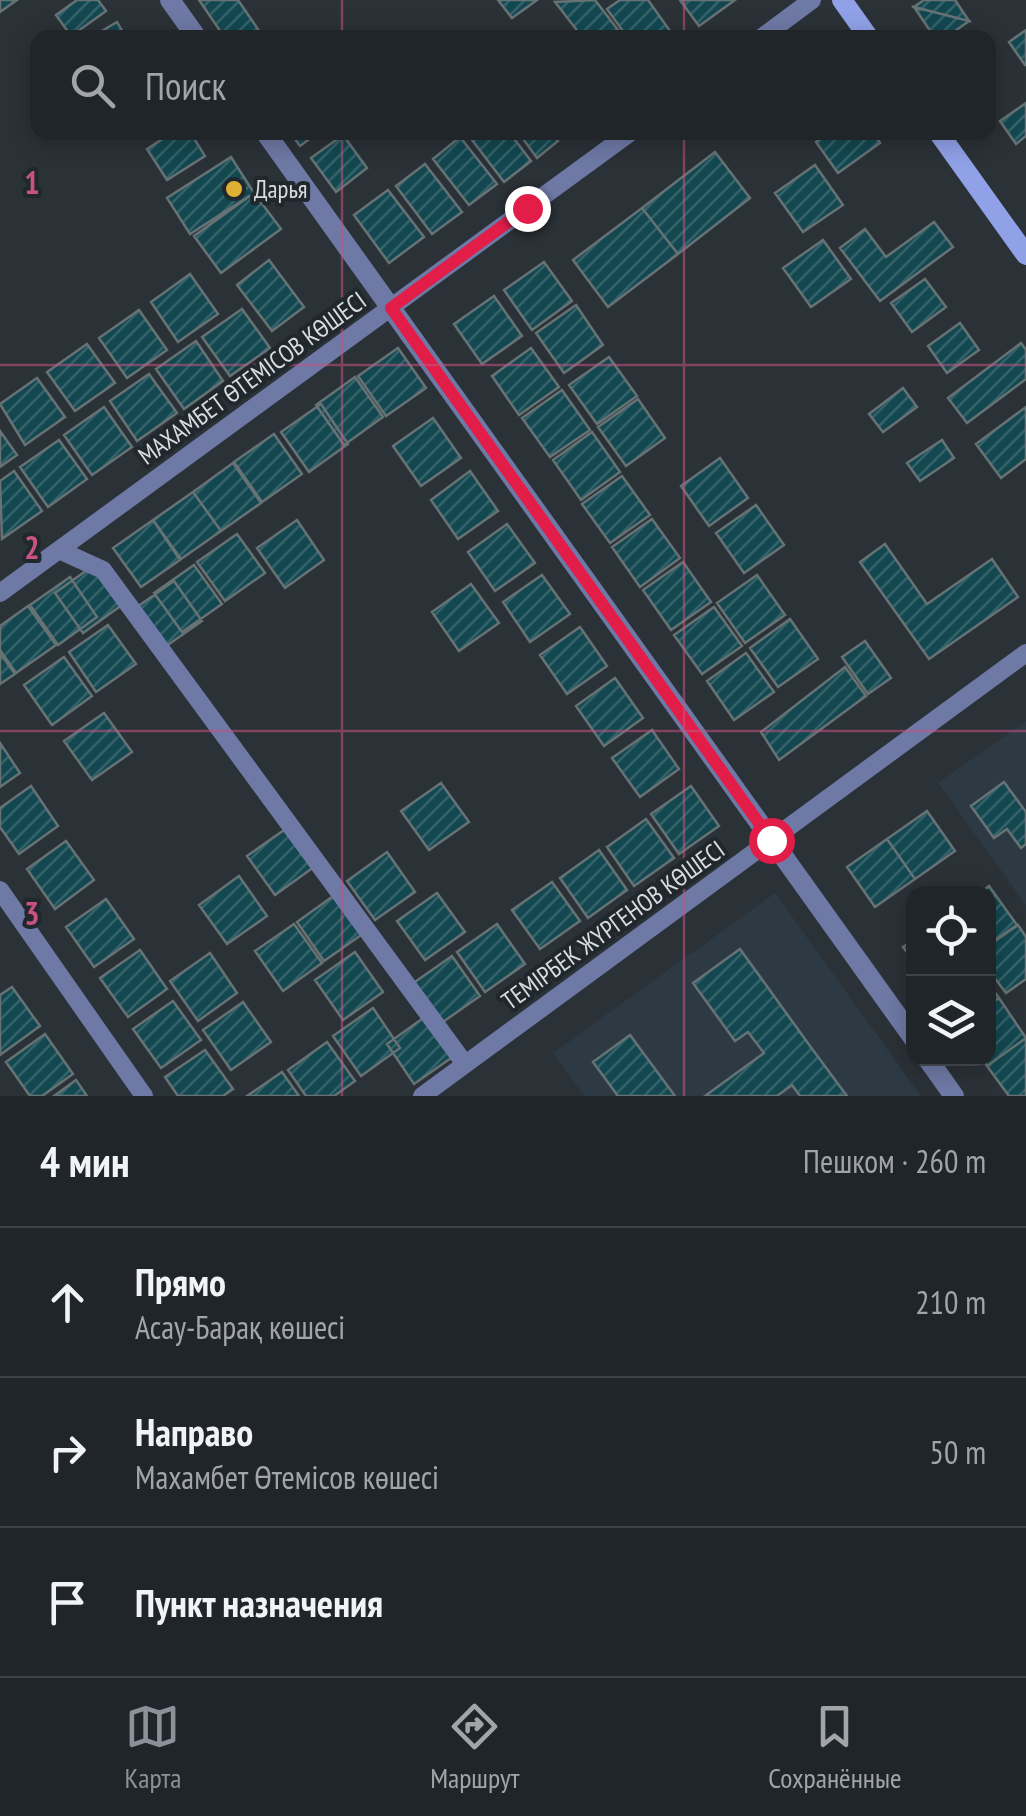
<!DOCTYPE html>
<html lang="ru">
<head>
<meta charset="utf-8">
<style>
	body { margin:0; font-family:"PT Sans Narrow",sans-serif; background:#282d31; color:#f1f3f6 }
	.controls { position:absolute; right:30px; bottom:30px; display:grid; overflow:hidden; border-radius:20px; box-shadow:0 5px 25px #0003 }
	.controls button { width:90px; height:90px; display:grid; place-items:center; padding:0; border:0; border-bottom:2px solid #3d4246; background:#202529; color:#f1f3f6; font:50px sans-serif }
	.stop { position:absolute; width:30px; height:30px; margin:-22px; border:8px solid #e11d48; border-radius:50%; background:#fff }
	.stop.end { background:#e11d48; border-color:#fff; box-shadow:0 2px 10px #0008 }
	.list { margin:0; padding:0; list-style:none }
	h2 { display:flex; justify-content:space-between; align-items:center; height:130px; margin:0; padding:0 40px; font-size:42px }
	h2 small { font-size:32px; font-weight:400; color:#a2a5a8 }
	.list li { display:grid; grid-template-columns:65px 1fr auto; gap:30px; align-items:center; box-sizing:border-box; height:150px; padding:0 40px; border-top:2px solid #3d4246 }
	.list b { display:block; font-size:38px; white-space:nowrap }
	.list p { margin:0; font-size:32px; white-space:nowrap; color:#a2a5a8 }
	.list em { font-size:32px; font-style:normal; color:#a2a5a8 }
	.icon { flex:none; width:55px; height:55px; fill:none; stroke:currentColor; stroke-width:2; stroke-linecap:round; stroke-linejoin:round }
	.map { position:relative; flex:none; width:1026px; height:1096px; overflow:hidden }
	.search { position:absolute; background:#202529; box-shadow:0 5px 25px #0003; left:30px; right:30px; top:30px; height:110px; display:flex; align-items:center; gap:25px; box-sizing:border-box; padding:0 35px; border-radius:20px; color:#a2a5a8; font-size:38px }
	.sheet { height:580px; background:#202529 }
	nav { display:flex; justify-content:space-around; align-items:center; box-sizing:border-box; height:140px; border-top:2px solid #3d4246; background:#202529; font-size:28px; color:#a2a5a8 }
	nav a { display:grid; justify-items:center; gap:5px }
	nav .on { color:#8c9099 }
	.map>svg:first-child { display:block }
	.built { fill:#2d3a44 }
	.building { fill:url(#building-hatch); stroke:#677275; stroke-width:2.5 }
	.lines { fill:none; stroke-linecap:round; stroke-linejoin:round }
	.minor { stroke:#6e79a5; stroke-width:18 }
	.tertiary { stroke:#6e79a5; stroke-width:20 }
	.secondary { stroke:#90a1e7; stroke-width:20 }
	.route { stroke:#e11d48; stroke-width:12 }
	.grid { fill:none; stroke:#c85383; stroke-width:2.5; stroke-opacity:0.55 }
	.poi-dot { fill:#dfb034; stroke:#20272d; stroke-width:4 }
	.labels { text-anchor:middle; stroke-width:8; stroke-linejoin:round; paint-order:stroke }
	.poi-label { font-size:25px; fill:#d7dce0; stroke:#20272d; text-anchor:start }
	.street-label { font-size:25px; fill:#d7dce0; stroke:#20272d }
	.grid-label { font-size:32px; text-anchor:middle; font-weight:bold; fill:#c85383; stroke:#20272d; stroke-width:8; stroke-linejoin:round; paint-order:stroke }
</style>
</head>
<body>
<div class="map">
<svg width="1026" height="1096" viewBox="0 0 1026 1096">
	<defs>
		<pattern id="building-hatch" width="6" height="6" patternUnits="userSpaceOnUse" patternTransform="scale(2.5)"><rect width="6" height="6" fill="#134851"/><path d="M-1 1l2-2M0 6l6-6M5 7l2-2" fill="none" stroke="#35626a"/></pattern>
	</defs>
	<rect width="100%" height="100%" fill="#2a3137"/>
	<path class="built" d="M1026,721V905L938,783Z
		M775,893L921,1096H584L553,1053Z"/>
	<path class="building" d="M0,0H17L0,12Z
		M77,0H98L106,11L71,36L56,15Z
		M199,0H238L264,38H225Z
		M498,0H537L512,18Z
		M595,0L618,30L609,38H583L555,2Z
		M620,0H648L675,38H628L607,9Z
		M680,0H735L699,26Z
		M924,0H955L969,21L914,7Z
		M914,7L969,21L945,38H935Z
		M117,22L126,38H90Z
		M1026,30V64L1025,65L1009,42Z
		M1026,103V136L1016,144L1000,121Z
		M173,132H190L205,156L167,180L147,149Z
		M290,132H319L300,146Z
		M466,132H509L531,161L504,182Z
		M518,132H552L558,141L537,158Z
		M829,132H873L880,143L838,173L816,142Z
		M343,135L367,168L336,192L311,158Z
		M460,137L497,184L469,205L433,159Z
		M715,152L750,198L678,254L642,208Z
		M231,157L254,193L190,234L167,198Z
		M425,164L462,212L432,234L396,186Z
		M815,165L843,205L803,232L775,193Z
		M388,190L424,237L389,263L354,215Z
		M254,193L281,229L221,273L194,236Z
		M642,208L678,254L608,307L573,260Z
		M934,222L953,247L880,301L840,248L865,229L886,257Z
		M823,240L851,279L811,307L783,268Z
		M269,260L304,307L272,331L237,285Z
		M544,262L572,301L532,330L504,290Z
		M190,274L218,314L178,342L151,302Z
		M925,279L946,307L912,332L891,303Z
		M494,296L522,336L482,364L454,324Z
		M576,305L603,345L564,373L536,333Z
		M242,309L270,348L230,376L202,337Z
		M139,310L167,350L127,378L99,338Z
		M960,323L979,350L947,373L928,346Z
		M196,341L223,381L184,409L156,369Z
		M1021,343L1026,350V379L967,423L948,398Z
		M87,344L115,383L75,411L47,372Z
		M398,348L426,388L386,416L358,376Z
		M531,348L559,387L519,415L492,376Z
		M609,357L637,396L597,424L569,385Z
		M149,374L177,413L137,441L110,401Z
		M355,377L383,417L344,445L316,405Z
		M37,378L65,417L25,445L0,404Z
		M903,388L917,407L883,432L869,414Z
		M562,390L590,430L550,457L522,418Z
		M638,399L665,438L626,466L598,427Z
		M321,404L348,444L309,472L281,432Z
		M104,407L132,447L92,475L64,435Z
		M1026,407V459L1001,478L976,444Z
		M433,418L461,458L421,486L393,446Z
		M0,431L17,455L0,467Z
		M592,432L620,472L581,500L553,460Z
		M274,434L302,474L262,502L234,462Z
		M59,440L87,479L48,507L20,467Z
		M942,440L954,458L920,481L907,463Z
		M720,458L748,498L709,526L681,486Z
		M233,463L261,503L221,531L193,492Z
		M14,471L42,511L2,539L0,481Z
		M470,471L498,511L458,539L431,500Z
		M622,476L650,515L610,543L582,504Z
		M193,492L221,531L181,559L153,520Z
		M756,505L784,545L744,573L716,533Z
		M652,519L680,558L640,587L612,547Z
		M153,520L180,560L141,587L113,548Z
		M297,520L324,560L285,588L257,548Z
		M507,524L535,563L495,591L468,552Z
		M237,534L265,573L225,601L197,562Z
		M885,544L927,604L992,559L1018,597L929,659L860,562Z
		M683,562L711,602L671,630L643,590Z
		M94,565L122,605L83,633L55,593Z
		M194,565L222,604L182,632L154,593Z
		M542,575L570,614L530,642L503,602Z
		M757,575L785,615L745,643L717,603Z
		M70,577L97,617L58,645L30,605Z
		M174,581L202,621L162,649L134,609Z
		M471,584L499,623L459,651L432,612Z
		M28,606L56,645L16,673L0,650V626Z
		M714,607L742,646L702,674L674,635Z
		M790,619L818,659L778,687L750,648Z
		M108,625L136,664L96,692L69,652Z
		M580,627L607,666L567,694L540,655Z
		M865,641L891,678L868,694L842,657Z
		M0,653L15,674L0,684Z
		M746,653L774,692L734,720L707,681Z
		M64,657L92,696L52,725L24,685Z
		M845,667L866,696L779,760L761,732Z
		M615,678L643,718L604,746L576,706Z
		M104,713L132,752L92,780L64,741Z
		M652,730L679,769L640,797L612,758Z
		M0,743L20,773L0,787Z
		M1004,782L1026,812V844L1021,848L1007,829L994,838L971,806Z
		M441,783L469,822L429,850L401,811Z
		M31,786L58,826L19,854L0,827V808Z
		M691,786L719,826L679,854L651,814Z
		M927,811L955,851L915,879L887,839Z
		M646,819L674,858L634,886L607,847Z
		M287,828L314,867L275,895L247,856Z
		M887,839L915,879L875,907L847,867Z
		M66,841L94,880L55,909L27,869Z
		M599,850L627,890L588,918L560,878Z
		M387,852L415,892L375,920L347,881Z
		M239,876L267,916L227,944L199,905Z
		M552,882L580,921L540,949L512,910Z
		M989,886L1017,925L988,945V894H979Z
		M437,893L465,932L425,960L397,921Z
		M336,894L364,933L324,961L297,922Z
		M106,899L134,939L94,967L66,927Z
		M294,924L322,963L283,991L255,951Z
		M497,924L525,964L485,992L457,952Z
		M1018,925L1026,937V979L1006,993L988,969V946Z
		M914,940V961L903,947Z
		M740,949L810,1046L847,1096H800L792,1085L777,1096H705L764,1053L748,1032L735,1041L693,983Z
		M140,950L167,989L128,1017L100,978Z
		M355,952L383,992L343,1020L315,980Z
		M210,953L237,993L198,1021L170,981Z
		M452,956L480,996L440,1024L412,984Z
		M988,983L999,998L988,1005Z
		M12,987L40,1026L0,1055V995Z
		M999,998L1026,1038L987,1066L982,1058H988V1006Z
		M173,1001L201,1040L161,1068L133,1029Z
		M243,1002L271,1042L231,1070L203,1030Z
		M373,1008L400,1048L361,1076L333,1036Z
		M426,1016L454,1056L414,1084L387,1044Z
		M45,1034L73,1074L42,1096H30L6,1062Z
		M630,1035L675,1096H618L593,1062Z
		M1026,1038V1096H1009L987,1066Z
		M327,1042L355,1081L334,1096H306L288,1070Z
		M205,1050L233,1089L223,1096H178L165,1077Z
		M282,1072L299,1096H247Z
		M76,1080L87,1096H54Z"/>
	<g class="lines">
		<path class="minor" d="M761,38L812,0
			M59,550L103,570L465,1064
			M0,593L631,132
			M0,890L144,1096
			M422,1096L1026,653"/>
		<path class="tertiary" d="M170,0L197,38
			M265,132L914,1039
			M927,1058L954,1096"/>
		<path class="secondary" d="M842,0L869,38
			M938,132L1026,255"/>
	</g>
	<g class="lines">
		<path class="route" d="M527,208L391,308L771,840"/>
	</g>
	<path class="grid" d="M342,0V38M684,0V38M342,132V1096M684,132V1096M0,365H1026M0,731H1026"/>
	<circle class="poi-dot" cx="234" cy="189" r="10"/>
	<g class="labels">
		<g class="poi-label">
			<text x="254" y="198">Дарья</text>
		</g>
		<g class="street-label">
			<text transform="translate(252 378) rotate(-36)" y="9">МАХАМБЕТ ӨТЕМІСОВ КӨШЕСІ</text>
			<text transform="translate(613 925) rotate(-36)" y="9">ТЕМІРБЕК ЖҮРГЕНОВ КӨШЕСІ</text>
		</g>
	</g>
	<g class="grid-label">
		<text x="32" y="194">1</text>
		<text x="32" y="559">2</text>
		<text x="32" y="925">3</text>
	</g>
</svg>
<div class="controls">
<button><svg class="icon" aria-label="locate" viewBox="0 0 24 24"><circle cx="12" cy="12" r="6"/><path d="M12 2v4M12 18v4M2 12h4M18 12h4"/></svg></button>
<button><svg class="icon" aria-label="layers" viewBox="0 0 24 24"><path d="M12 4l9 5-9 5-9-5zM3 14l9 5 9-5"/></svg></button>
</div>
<div class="stop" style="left:771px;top:840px"></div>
<div class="stop end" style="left:527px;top:208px"></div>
<div class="search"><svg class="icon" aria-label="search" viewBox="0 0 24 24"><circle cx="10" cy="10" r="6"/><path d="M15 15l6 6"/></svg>Поиск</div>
</div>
<section class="sheet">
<h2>4 мин<small>Пешком · 260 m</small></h2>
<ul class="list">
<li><svg class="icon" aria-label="ahead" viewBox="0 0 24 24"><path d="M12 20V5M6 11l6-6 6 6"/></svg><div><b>Прямо</b><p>Асау-Барақ көшесі</p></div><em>210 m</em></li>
<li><svg class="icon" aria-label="right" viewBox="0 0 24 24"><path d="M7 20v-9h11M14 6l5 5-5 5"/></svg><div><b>Направо</b><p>Махамбет Өтемісов көшесі</p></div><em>50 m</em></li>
<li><svg class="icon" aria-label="arrive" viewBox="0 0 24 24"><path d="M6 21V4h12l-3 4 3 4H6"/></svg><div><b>Пункт назначения</b></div></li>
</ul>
</section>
<nav>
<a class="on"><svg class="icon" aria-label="map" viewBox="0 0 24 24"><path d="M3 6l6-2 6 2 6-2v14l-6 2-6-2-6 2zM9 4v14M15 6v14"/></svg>Карта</a>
<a><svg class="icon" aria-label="directions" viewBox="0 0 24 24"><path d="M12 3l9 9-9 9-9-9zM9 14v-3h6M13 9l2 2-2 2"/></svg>Маршрут</a>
<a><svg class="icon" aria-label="saved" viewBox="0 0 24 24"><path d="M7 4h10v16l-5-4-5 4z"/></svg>Сохранённые</a>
</nav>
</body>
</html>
